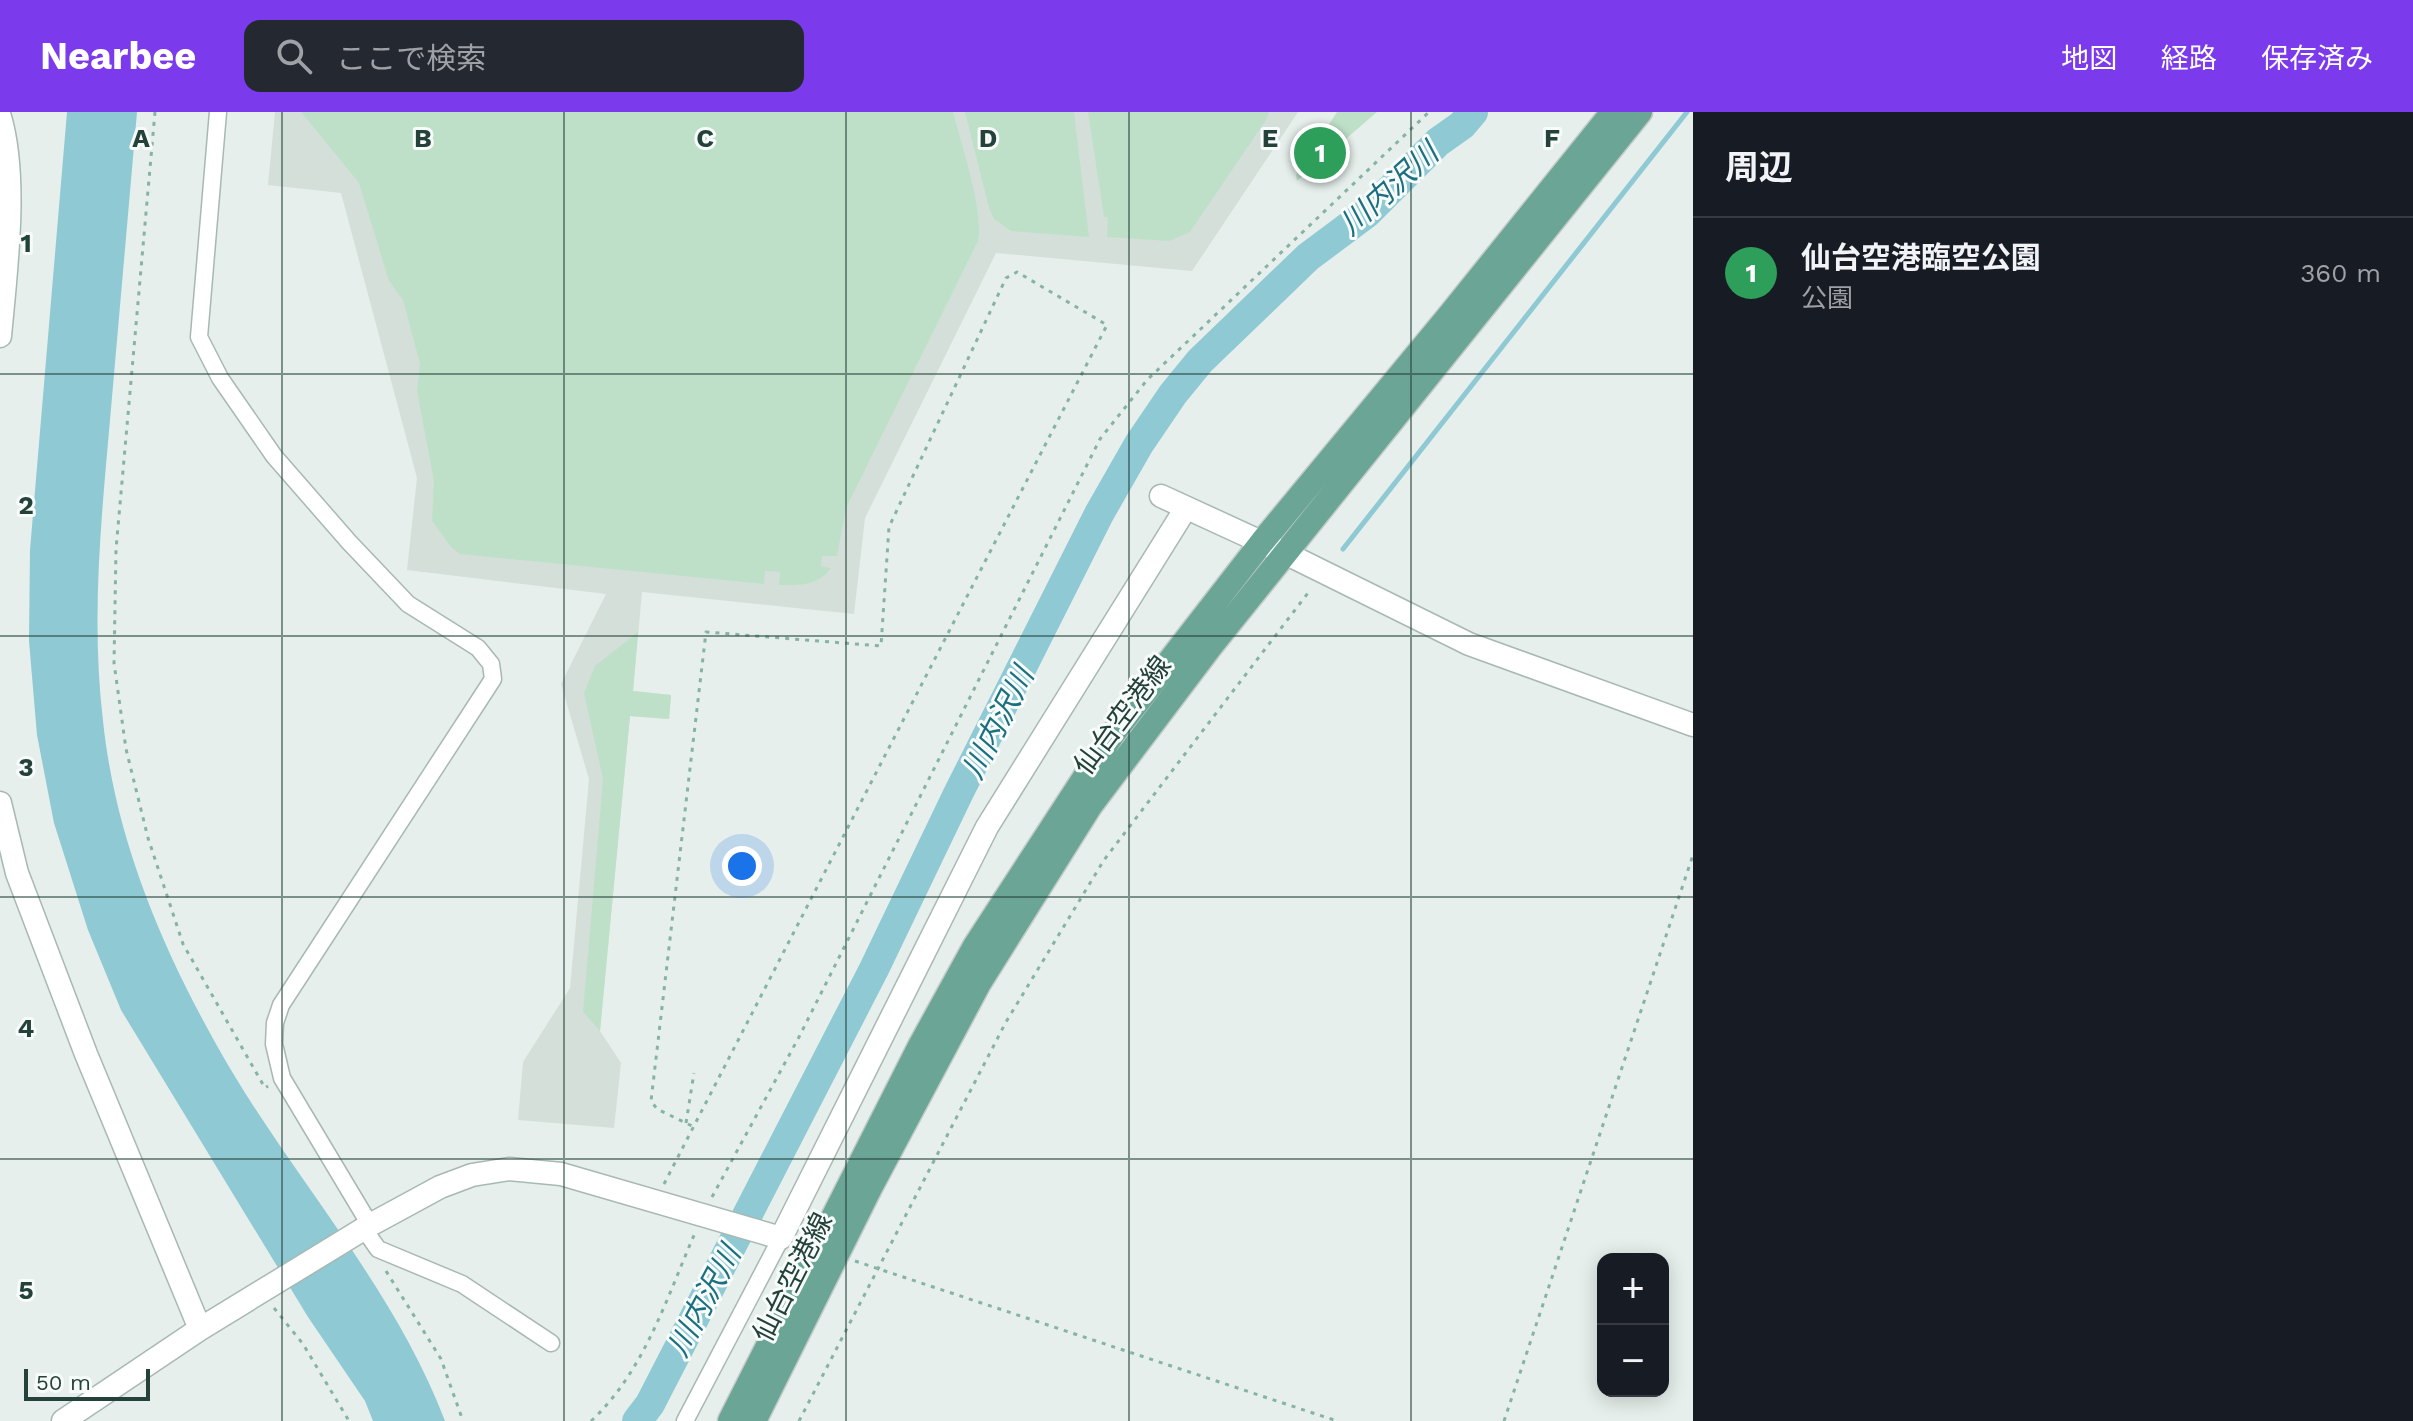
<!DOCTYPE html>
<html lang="ja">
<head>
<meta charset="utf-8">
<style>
	body { margin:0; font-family:"Work Sans","Noto Sans JP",sans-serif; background:#242831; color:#f1f3f6 }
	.controls { position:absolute; right:24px; bottom:24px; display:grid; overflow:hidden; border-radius:16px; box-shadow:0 4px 20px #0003 }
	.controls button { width:72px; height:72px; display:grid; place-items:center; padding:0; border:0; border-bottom:2px solid #363941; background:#171b24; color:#f1f3f6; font:40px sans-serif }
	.scale { position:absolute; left:24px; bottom:20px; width:126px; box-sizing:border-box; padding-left:8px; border:4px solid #24423a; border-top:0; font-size:22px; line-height:28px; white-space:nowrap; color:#24423a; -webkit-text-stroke:6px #f7fbf9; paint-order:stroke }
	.you { position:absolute; left:742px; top:754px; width:28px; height:28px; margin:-20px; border:6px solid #fff; border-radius:50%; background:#1a73e8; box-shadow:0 0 0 12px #1a73e833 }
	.badge { display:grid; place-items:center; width:52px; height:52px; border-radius:50%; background:#7c3aed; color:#fff; font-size:26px; font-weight:700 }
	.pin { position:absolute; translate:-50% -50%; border:4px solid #fff; box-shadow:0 2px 8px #0006 }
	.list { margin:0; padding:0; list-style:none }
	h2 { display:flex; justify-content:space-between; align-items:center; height:104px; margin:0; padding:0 32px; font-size:34px }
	h2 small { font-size:26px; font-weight:400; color:#9ea1a6 }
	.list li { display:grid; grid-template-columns:52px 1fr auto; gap:24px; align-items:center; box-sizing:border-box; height:112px; padding:0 32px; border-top:2px solid #363941 }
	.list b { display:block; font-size:30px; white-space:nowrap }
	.list p { margin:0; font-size:26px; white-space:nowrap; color:#9ea1a6 }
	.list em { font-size:26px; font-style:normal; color:#9ea1a6 }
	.icon { flex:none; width:44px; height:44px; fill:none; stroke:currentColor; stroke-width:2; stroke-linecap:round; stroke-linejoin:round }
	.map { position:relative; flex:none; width:1693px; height:1309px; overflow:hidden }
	header { display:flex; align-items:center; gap:48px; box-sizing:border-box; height:112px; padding:0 40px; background:#7c3aed; color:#fff }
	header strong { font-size:38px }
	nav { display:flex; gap:44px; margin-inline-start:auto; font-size:28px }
	.search { width:560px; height:72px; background:#242831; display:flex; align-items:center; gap:20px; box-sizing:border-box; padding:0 28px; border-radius:16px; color:#9ea1a6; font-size:30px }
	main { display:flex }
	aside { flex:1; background:#171b24 }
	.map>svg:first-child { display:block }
	.built { fill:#d4dfda }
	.green { fill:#bfe0c8 }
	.water { fill:#8ec9d4 }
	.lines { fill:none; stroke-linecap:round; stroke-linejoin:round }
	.stream { stroke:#8ec9d4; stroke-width:5 }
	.river { stroke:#8ec9d4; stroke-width:30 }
	.minor-casing { stroke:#a8b8b2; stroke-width:19 }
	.tertiary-casing { stroke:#a8b8b2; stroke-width:25 }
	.primary-casing { stroke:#c2cac8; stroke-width:27 }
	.path { stroke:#86b3a5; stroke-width:3; stroke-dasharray:4 6; stroke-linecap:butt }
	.minor { stroke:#fff; stroke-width:16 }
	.tertiary { stroke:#fff; stroke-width:22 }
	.primary { stroke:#6aa596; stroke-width:24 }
	.grid { fill:none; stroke:#24423a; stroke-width:2; stroke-opacity:0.55 }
	.labels { text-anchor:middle; stroke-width:6; stroke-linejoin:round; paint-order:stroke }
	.street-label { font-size:28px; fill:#24423a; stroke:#f7fbf9 }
	.water-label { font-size:30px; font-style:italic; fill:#1c6f80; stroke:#f7fbf9 }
	.grid-label { font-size:26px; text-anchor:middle; font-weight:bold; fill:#24423a; stroke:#f7fbf9; stroke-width:6; stroke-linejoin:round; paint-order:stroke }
</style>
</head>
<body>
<header>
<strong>Nearbee</strong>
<div class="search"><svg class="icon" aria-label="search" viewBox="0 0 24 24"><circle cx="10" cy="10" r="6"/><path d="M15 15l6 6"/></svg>ここで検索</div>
<nav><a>地図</a><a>経路</a><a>保存済み</a></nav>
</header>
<main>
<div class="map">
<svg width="1693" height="1309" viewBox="0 0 1693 1309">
	<rect width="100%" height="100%" fill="#e6efeb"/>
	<path class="built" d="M275,0H1298L1192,159L996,141L865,406L854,502L642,480L633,579L671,583L669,607L630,604L600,919L621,951L614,1016L518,1008L523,950L570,876L589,667L561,572L606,482L407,458L417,366L341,81L268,73Z"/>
	<path class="green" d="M301,0H953C961,32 984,98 978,129L846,396L837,444H822L821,454L831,456C820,472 801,474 783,473H779L780,460L765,459L764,472L460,442L451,435L432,409L434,369L417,279L420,252L403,188L389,169L359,71Z
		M965,0H1074L1089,125L1011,119L994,107L989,96Z
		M1088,0H1269L1266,8L1190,120L1169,129L1107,125L1108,105H1104Z
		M1337,0H1377L1297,69L1296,63Z
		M638,520L633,579L671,583L669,607L630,604L600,919L583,900L603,667L584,581L595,554Z"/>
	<path class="water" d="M67,0H137C128,103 119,205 110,308C101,410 91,507 103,609C115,724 160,832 216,932C287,1060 392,1170 445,1309H373L365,1289L308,1205L121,898L88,818L54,711L37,623L29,529L30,438Z"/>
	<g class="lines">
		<path class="stream" d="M1343,437L1687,0"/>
		<path class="river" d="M637,1309L650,1292L874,857L958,682L1099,402L1139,332L1173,282L1200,249L1308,145L1367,101L1438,30L1462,13L1473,0"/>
		<g class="minor-casing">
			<path id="minor" d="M218,0L199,225L220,266L274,344L349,430L408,492L478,536L491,552L493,567L281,893L275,911L274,932L282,966L370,1113
				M364,1117L378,1137L462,1172L551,1231
				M685,1309L781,1126"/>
		</g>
		<g class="tertiary-casing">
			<path id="tertiary" d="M0,5C18,66 6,159 0,224
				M1161,384L1285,441L1469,532L1693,613
				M0,691L17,761L86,942L200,1217
				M63,1309L200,1217L370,1113L440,1075L472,1063L509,1057L561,1062L781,1126L987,715L1186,396"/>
		</g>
		<g class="primary-casing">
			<path id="primary" d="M730,1309L920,934L975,834L1113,622L1262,430L1449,204L1613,0
				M754,1309L871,1074L979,871L1090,694L1210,535L1640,0"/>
		</g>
		<path class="path" d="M155,0L116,437L114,551L126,637L148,726L183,832L265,976L268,974
			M686,1011L694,961
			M664,1072L1107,213L1017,160L1006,166L889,415L881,534L706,520L651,989L657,997L692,1014
			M712,1085L799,925L1100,327L1147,268L1429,0
			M855,1149L1337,1309
			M386,1159L441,1247L463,1309
			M274,1196L303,1232L349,1309
			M591,1309C644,1260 667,1185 695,1121
			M799,1309L1006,910L1104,748L1311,477
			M1504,1309L1693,743"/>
		<use href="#minor" class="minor"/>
		<use href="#tertiary" class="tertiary"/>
		<use href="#primary" class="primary"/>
	</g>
	<path class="grid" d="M282,0V1309M564,0V1309M846,0V1309M1129,0V1309M1411,0V1309M0,262H1693M0,524H1693M0,785H1693M0,1047H1693"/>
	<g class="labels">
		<g class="street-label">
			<text transform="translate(1122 603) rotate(-53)" y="10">仙台空港線</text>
			<text transform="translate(792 1165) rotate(-63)" y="10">仙台空港線</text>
		</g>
		<g class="water-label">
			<text transform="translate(1389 77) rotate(-42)" y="10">川内沢川</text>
			<text transform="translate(998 611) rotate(-63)" y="10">川内沢川</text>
			<text transform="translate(704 1189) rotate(-62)" y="10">川内沢川</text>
		</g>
	</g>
	<g class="grid-label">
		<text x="141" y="35">A</text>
		<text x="423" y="35">B</text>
		<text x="705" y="35">C</text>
		<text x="988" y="35">D</text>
		<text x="1270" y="35">E</text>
		<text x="1552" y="35">F</text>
		<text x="26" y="140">1</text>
		<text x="26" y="402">2</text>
		<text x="26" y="664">3</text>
		<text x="26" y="925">4</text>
		<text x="26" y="1187">5</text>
	</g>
</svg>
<div class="controls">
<button>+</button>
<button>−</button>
</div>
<div class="scale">50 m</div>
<div class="you"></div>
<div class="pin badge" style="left:1320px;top:41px;background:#2e9e5b">1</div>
</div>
<aside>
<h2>周辺<small></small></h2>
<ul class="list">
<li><span class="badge" style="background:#2e9e5b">1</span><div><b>仙台空港臨空公園</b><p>公園</p></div><em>360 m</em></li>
</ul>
</aside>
</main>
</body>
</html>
